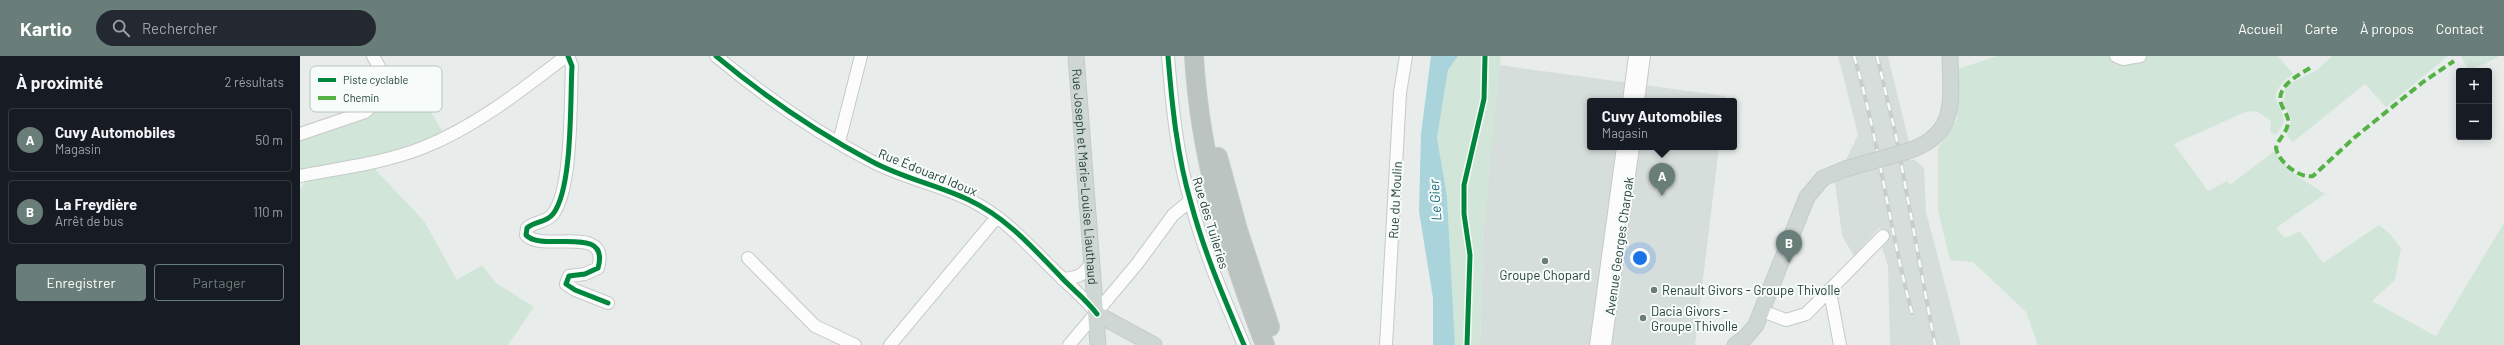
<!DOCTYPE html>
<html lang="fr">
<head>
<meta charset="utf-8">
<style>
	body { margin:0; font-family:Barlow,sans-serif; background:#242831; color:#f1f3f6 }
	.controls { position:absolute; right:12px; top:12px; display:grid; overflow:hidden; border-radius:4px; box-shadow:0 2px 10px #0003 }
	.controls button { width:36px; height:36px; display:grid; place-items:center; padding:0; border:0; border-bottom:1px solid #363941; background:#171b24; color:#f1f3f6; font:20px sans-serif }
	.you { position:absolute; left:1340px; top:202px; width:14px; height:14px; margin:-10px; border:3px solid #fff; border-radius:50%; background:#1a73e8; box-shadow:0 0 0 6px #1a73e833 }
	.badge { display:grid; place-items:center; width:26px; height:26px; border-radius:50%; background:#697e78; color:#fff; font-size:13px; font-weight:700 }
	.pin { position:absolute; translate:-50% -33px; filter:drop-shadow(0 1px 2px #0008) }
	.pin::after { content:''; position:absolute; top:21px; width:14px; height:12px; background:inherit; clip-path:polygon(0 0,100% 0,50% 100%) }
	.popup { position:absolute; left:1287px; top:42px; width:150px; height:52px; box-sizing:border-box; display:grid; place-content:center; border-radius:4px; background:#171b24; filter:drop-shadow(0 1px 3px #0005); font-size:13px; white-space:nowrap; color:#9ea1a6 }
	.popup b { font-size:15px; color:#f1f3f6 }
	.popup::after { content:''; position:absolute; left:50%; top:100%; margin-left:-8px; border:8px solid transparent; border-top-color:#171b24 }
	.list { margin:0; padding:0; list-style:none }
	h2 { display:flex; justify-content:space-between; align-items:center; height:52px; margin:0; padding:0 16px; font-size:17px }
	h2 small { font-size:13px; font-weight:400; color:#9ea1a6 }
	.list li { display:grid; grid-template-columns:26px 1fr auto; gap:12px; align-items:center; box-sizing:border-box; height:64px; margin:0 8px 8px; padding:0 8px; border:1px solid #363941; border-radius:4px }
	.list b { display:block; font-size:15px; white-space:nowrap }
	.list p { margin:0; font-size:13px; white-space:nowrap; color:#9ea1a6 }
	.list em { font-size:13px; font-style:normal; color:#9ea1a6 }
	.actions { display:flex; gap:8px; padding:12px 16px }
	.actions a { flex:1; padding:9px 0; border:1px solid #697e78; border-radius:4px; text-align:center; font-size:14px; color:#697e78 }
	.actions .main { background:#697e78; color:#fff }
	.icon { flex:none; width:22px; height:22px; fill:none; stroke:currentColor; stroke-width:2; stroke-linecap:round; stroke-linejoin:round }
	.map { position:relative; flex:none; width:2204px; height:289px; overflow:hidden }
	header { display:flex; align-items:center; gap:24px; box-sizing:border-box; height:56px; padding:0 20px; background:#697e78; color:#fff }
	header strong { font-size:19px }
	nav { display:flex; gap:22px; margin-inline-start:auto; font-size:14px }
	.search { width:280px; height:36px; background:#242831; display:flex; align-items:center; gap:10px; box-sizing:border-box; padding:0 14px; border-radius:22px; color:#9ea1a6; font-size:15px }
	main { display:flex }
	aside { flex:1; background:#171b24 }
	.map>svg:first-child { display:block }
	.built { fill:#d6dedb }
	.green { fill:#d1e6d8 }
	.water { fill:#a9d4db }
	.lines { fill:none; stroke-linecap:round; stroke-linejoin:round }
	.minor-casing { stroke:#c5cac8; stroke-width:14 }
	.major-casing { stroke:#c3ccc9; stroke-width:17 }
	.highway-casing { stroke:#c3ccc9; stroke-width:20 }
	.minor { stroke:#fcfcfc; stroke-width:12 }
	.major { stroke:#cfd7d5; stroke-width:15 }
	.highway { stroke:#bcc4c2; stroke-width:18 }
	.rail-casing { stroke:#c9cdcc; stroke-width:4 }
	.rail { stroke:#f7fbf9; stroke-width:2.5; stroke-dasharray:8; stroke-linecap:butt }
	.major-bridge-casing { stroke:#c3ccc9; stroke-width:17; stroke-linecap:butt }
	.major-bridge { stroke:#cfd7d5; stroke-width:15 }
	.quiet { stroke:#55b346; stroke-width:4; stroke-dasharray:8 4; stroke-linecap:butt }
	.cycleway-casing { stroke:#f7fbf9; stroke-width:8 }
	.cycleway { stroke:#00873e; stroke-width:5 }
	.poi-dot { fill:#697e78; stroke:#f7fbf9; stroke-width:1.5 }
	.labels { text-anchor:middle; stroke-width:4; stroke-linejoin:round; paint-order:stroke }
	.street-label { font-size:13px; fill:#24423a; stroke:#f7fbf9 }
	.poi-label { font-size:13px; fill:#24423a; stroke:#f7fbf9; text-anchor:start }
	.water-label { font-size:14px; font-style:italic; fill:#1c6f80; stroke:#f7fbf9 }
	.key { fill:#f7fbf9; stroke:#b8c4c0; stroke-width:1 }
	.key-label { font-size:11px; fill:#24423a }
</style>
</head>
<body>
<header>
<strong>Kartio</strong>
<div class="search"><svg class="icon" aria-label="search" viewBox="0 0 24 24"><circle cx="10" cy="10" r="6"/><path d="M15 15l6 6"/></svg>Rechercher</div>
<nav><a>Accueil</a><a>Carte</a><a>À propos</a><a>Contact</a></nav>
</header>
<main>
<aside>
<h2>À proximité<small>2 résultats</small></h2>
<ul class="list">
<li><span class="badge">A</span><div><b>Cuvy Automobiles</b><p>Magasin</p></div><em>50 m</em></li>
<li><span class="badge">B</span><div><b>La Freydière</b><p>Arrêt de bus</p></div><em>110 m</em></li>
</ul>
<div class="actions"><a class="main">Enregistrer</a><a>Partager</a></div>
</aside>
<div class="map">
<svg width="2204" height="289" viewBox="0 0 2204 289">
	<rect width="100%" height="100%" fill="#e8edeb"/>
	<path class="built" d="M1538,0H1588L1609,86L1608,104H1615L1624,112L1626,156L1661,289H1590L1588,210L1581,188L1586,185L1580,171L1554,200L1542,180L1535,126L1558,79Z
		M1199,9L1425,40V45H1290V91H1419L1395,289H1180L1184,169Z"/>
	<path class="green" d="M1158,0H1201L1184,169L1180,289H1155L1147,141L1137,82L1148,14Z
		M1697,0H1978L1993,18C1958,44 1988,48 1983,68C1982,71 1978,76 1976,79L1970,76L1971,65L1958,56L1948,55L1874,88L1908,135L1927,125L1930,129L1974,95L1993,117L2025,138L1976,172L1985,182L2000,175L2023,207L2079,169L2089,177L2101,192L2095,224L2072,245L2136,280L2204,167V289H1738L1726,256L1673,206L1650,204L1638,155V92L1657,63L1658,13Z
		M2032,0H2148L2086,51L2065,28L1993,86L1987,80L1991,63L1984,47L1985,33L1989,28L2017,14Z
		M2161,0H2197L2198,1L2169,15Z
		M118,33L142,75L120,88L65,102L0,115V84L69,60Z
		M73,111L124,165L157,224L182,209L196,227L234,251L208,289H0V133L6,125Z"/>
	<path class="water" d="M1131,0H1158L1148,14L1137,82L1147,140L1155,289H1133V242L1119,155L1121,78Z"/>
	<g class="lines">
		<g class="minor-casing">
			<path id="minor" d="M268,0L272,10C270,44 273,132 253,158C246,167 235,165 227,172L226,179C242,197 311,167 298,212L285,218L269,220L266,228L275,234L308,247
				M416,0C464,40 515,76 571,105C603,122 638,128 670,144C708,163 732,194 762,222C774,234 786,243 796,257
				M868,0C872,49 877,100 891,147C904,196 924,242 944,289
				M1816,0L1823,3L1840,0
				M1329,45L1335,0
				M1338,45L1344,0
				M0,78L65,56L81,42L83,18L73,0
				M539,86L561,0
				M0,120C40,112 84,107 122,92C175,71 222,34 266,0
				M448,202L515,270L555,289
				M762,223C778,222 784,219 792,206
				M1530,236L1540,289
				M1462,255L1486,264L1506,258L1583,180
				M590,289L697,161
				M769,289L837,208L873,159L890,145
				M1086,289L1100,37L1106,0
				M1296,289L1323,91
				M1305,289L1333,91"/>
		</g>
		<g class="major-casing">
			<g id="major">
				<path id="s1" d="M776,0L798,289"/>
				<path d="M1605,96C1658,80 1651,46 1650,0"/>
				<path d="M797,258L854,289"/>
				<path d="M1435,289L1445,282L1456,269L1507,141L1523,122L1545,113"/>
			</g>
		</g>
		<g class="highway-casing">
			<path id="highway" d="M894,0C900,103 928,193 965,289
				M918,101L938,174L970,271"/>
		</g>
		<use href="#minor" class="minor"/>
		<use href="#major" class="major"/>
		<use href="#highway" class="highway"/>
		<g class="rail-casing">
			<path id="rail" d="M1554,0C1579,84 1589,172 1612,257
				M1577,0L1596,80L1635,289"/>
		</g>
		<use href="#rail" class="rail"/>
		<g class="major-bridge-casing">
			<path id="major-bridge" d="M1545,113L1605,96"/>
		</g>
		<use href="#major-bridge" class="major-bridge"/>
		<path class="quiet" d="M2010,12C1997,20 1974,31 1982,50C1985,56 1989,61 1988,67C1987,77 1978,83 1976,92C1978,105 1999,123 2013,120L2054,82L2123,26L2154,5"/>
		<g class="cycleway-casing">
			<path id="cycleway" d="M268,0L272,10C270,44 273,132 253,158C246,167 235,165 227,172L226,179C242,197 311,167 298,212L285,218L269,220L266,228L275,234L308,247
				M416,0C464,40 515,75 571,105C602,122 637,129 669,144C706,161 733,192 761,221C773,234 786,243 797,258
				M868,0C872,49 877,100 891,147C904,196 924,242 944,289
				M1167,289L1170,199L1164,158V129L1184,43L1185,0"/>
		</g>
		<use href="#cycleway" class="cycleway"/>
	</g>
	<g class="poi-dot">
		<circle cx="1245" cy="205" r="4"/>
		<circle cx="1354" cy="234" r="4"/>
		<circle cx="1343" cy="262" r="4"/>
	</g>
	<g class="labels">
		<g class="street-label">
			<text transform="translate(628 116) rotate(22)" y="5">Rue Édouard Idoux</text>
			<text dy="5" stroke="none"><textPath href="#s1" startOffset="121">Rue Joseph et Marie-Louise Liauthaud</textPath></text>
			<text transform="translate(1095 144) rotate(-87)" y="5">Rue du Moulin</text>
			<text transform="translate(911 167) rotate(73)" y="5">Rue des Tuileries</text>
			<text transform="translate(1319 190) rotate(-82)" y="5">Avenue Georges Charpak</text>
		</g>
		<g class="poi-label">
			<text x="1245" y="224" text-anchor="middle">Groupe Chopard</text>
			<text x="1362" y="239">Renault Givors - Groupe Thivolle</text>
			<text x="1351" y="260">Dacia Givors -<tspan x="1351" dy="15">Groupe Thivolle</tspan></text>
		</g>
		<g class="water-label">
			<text transform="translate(1135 144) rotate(-94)" y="5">Le Gier</text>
		</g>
	</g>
	<rect x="10" y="10" width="132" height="46" rx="6" class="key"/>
	<rect x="18" y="22" width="18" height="4" fill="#00873e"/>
	<rect x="18" y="40" width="18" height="4" fill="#55b346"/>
	<g class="key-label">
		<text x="43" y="28">Piste cyclable</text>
		<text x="43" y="46">Chemin</text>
	</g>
</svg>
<div class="controls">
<button>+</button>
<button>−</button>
</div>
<div class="you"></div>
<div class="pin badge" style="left:1362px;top:140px">A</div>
<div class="popup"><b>Cuvy Automobiles</b>Magasin</div>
<div class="pin badge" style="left:1489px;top:207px">B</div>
</div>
</main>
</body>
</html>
